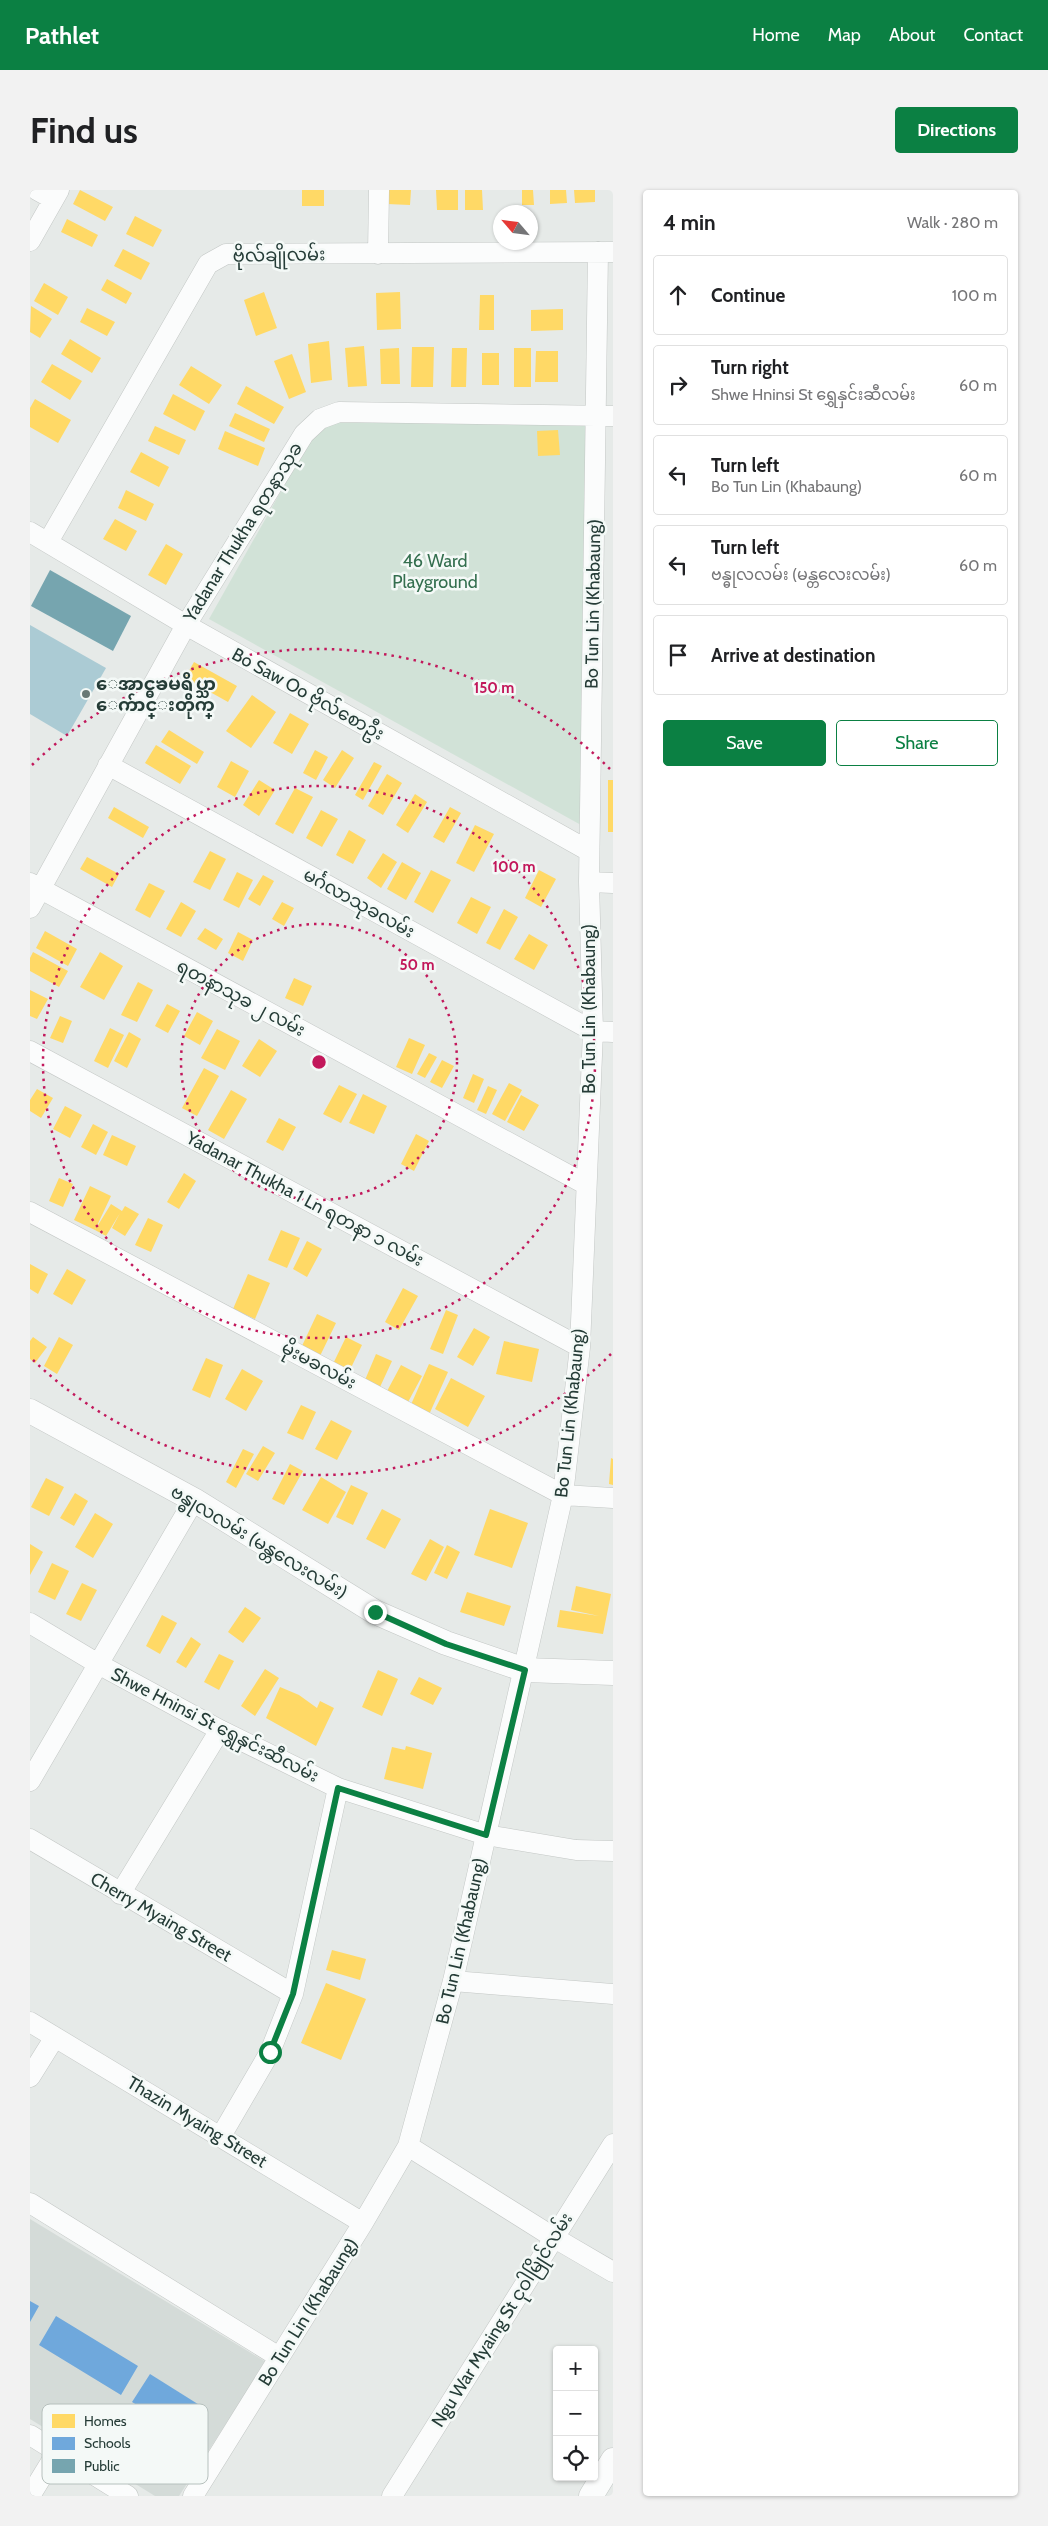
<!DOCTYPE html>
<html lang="en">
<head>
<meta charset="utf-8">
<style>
	body { margin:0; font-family:Cabin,"Noto Sans Myanmar",sans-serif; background:#f2f2f2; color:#202124 }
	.controls { position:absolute; right:15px; bottom:15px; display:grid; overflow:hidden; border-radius:5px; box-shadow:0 1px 4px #0004 }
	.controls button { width:45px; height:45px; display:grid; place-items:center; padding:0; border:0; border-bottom:1px solid #e0e0e0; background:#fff; color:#202124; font:25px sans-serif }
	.compass { position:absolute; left:463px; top:15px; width:45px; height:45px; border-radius:50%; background:#fff; box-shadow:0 1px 4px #0004; rotate:298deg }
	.stop { position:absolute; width:15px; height:15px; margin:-11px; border:4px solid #0b8043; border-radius:50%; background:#fff }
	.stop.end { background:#0b8043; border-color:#fff; box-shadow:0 1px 5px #0008 }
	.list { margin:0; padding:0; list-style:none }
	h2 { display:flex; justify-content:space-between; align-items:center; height:65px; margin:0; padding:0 20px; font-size:21px }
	h2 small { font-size:16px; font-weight:400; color:#757577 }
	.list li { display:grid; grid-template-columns:32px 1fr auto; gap:15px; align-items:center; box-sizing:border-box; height:80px; margin:0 10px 10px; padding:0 10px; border:1px solid #e0e0e0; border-radius:5px }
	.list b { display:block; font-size:19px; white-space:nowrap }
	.list p { margin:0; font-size:16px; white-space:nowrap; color:#757577 }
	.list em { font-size:16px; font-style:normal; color:#757577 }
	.actions { display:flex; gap:10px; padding:15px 20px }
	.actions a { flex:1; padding:11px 0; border:1px solid #0b8043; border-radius:5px; text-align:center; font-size:18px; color:#0b8043 }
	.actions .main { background:#0b8043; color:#fff }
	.icon { flex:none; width:28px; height:28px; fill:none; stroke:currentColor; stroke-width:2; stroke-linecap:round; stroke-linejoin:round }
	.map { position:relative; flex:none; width:583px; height:2306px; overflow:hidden; border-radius:5px }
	header { display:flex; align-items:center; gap:30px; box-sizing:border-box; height:70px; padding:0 25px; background:#0b8043; color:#fff }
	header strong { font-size:24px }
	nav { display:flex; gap:28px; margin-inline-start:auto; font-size:18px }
	.intro { display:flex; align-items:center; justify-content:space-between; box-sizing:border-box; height:120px; padding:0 30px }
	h1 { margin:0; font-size:35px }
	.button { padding:12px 22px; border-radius:5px; background:#0b8043; color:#fff; font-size:18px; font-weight:700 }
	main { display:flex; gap:30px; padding:0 30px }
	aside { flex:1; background:#fff; border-radius:5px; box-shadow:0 1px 4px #0004 }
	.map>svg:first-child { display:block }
	.built { fill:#d4dbd8 }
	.green { fill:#d1e2d7 }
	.water { fill:#abcbd4 }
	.homes { fill:#ffd966 }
	.schools { fill:#6fa8dc }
	.public { fill:#76a5af }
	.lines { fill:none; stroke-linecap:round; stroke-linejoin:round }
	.minor-casing { stroke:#c3c7c5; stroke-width:21 }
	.tertiary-casing { stroke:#c3c7c5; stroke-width:25 }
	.minor { stroke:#fbfcfc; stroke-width:20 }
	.tertiary { stroke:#fbfcfc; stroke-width:24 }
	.route { stroke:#0b8043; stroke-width:6 }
	.ring { fill:none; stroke:#c2185b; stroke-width:2.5; stroke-dasharray:2.5 5 }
	.poi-dot { fill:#697975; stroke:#f4f9f7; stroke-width:2 }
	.labels { text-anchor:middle; stroke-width:5; stroke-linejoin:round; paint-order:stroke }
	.street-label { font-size:18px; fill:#253c37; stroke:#f4f9f7 }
	.park-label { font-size:18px; fill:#346f4f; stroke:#f4f9f7 }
	.poi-label { font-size:18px; font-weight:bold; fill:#253c37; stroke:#f4f9f7; text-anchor:start }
	.key { fill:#f4f9f7; stroke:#b6c0bd; stroke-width:1 }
	.key-label { font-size:14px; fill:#253c37 }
	.centre { fill:#c2185b; stroke:#f4f9f7; stroke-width:2.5 }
	.ring-label { font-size:15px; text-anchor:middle; font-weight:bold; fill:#c2185b; stroke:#f4f9f7; stroke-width:5; stroke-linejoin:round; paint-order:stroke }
</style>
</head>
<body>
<header>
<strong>Pathlet</strong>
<nav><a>Home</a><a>Map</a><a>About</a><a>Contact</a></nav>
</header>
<div class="intro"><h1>Find us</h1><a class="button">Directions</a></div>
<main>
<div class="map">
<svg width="583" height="2306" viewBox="0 0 583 2306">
	<rect width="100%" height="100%" fill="#e6eae8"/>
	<path class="built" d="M0,2029L236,2172L149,2306H125L0,2229Z"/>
	<path class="green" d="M309,229L558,233L551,635L179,429L281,248L294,236Z"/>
	<path class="water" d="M0,435L76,478L37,546L0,524Z"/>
	<path class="homes" d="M50,0L83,17L75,31L43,14Z
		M272,0H294V16H272Z
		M358,0H381L380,15L357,14Z
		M406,0H428V20H407Z
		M435,0H452L453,20H435Z
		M492,0H503L504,15H492Z
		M520,0H536L537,13L520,14Z
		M544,0H565V12L545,13Z
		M105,26L132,40L123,57L96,44Z
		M37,29L68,45L62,57L31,42Z
		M93,59L120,73L111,90L84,76Z
		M77,89L102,103L96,114L71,100Z
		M14,93L38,107L28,125L4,111Z
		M234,102L247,138L226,146L214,110Z
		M370,102L371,139L347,140L346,103Z
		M450,105H464V140H449Z
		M1,116L22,129L10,148L0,142Z
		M57,118L85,132L77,146L50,132Z
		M533,119V140L501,141V120Z
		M40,149L71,168L62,183L31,164Z
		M299,151L302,190L281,193L278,154Z
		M334,156L337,196L318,197L315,158Z
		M382,157H404L403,197H381Z
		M369,158L370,194H351L350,159Z
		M422,158H437L436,197H421Z
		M484,158H501V197H484Z
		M506,161H528V192H505Z
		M452,163H469V195H452Z
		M262,164L276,202L259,209L244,171Z
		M22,174L52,191L40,210L11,192Z
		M161,176L192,195L179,214L149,195Z
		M216,196L254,217L244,234L207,214Z
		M143,204L175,221L165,241L133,224Z
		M5,209L41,230L28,253L0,237V218Z
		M205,223L240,239L234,252L199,236Z
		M125,236L156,250L149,265L118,251Z
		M528,240L530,265L508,266L507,241Z
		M195,241L235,258L228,276L188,259Z
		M111,262L139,277L129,297L100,282Z
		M96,300L124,314L116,331L88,318Z
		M85,329L107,341L96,361L73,349Z
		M136,354L153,364L136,395L118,385Z
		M164,472L207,496L198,512L155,488Z
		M222,505L246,522L221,558L196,541Z
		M260,523L279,534L262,564L243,553Z
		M139,540L174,562L167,574L131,552Z
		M126,555L161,576L150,594L115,573Z
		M285,560L298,567L286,590L273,583Z
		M312,560L324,568L305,598L293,590Z
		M201,571L219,581L205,607L187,597Z
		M344,572L352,576L333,610L325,605Z
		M357,584L372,593L353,625L338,616Z
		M229,590L245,600L229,626L213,615Z
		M578,590H583V642H578Z
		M265,598L283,607L263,644L245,634Z
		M385,604L397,612L378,643L366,635Z
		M84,617L119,637L113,648L78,628Z
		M420,617L431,623L414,653L403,647Z
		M291,620L308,629L292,657L276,648Z
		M445,635L464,644L444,682L426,673Z
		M319,640L336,650L323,674L306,665Z
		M180,661L196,669L180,700L163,692Z
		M353,663L367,672L351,698L337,688Z
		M57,667L89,684L82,697L50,679Z
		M372,672L391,683L376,710L357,699Z
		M401,680L421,690L403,723L384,712Z
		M509,680L526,689L511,717L495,708Z
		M207,682L223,690L209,718L193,710Z
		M233,685L244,691L230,716L218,709Z
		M119,693L135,701L120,728L105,720Z
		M441,707L461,717L447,744L427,733Z
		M151,712L166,721L151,747L136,739Z
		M252,712L264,718L254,736L242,729Z
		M474,719L488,727L470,760L456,753Z
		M175,738L193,749L186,760L167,749Z
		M15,741L47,759L38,776L6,758Z
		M208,742L223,750L213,771L198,763Z
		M499,744L518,755L504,780L484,769Z
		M3,762L38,781L29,797L0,781V768Z
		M70,762L93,776L74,810L50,797Z
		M264,788L282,796L273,816L255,808Z
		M108,792L123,800L107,832L91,825Z
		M0,800L18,809L7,829L0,826Z
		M137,814L150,821L138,843L125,836Z
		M167,822L183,831L170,855L154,846Z
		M30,826L42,831L33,853L20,848Z
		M80,838L94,845L78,878L64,871Z
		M187,839L210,851L195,880L171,868Z
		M99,842L111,849L97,878L84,871Z
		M379,848L395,855L382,884L366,877Z
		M229,849L247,861L230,887L212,876Z
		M399,863L407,867L395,888L387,884Z
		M412,870L424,876L412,898L400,892Z
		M174,878L189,886L167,926L152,918Z
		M443,884L454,889L444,913L433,908Z
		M479,893L492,900L475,931L462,924Z
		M309,895L327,904L311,933L293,924Z
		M458,896L467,900L456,924L447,920Z
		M7,899L23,908L11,928L0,921V910Z
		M201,900L217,909L194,949L178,940Z
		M333,904L357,916L344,944L319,933Z
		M491,905L509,915L494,941L477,932Z
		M35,916L52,925L40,948L23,939Z
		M249,928L266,937L253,961L236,952Z
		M63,934L78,942L66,965L51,957Z
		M386,944L399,951L384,981L371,974Z
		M82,945L106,956L97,976L73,965Z
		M154,983L166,991L149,1019L137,1012Z
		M29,988L43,994L33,1017L19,1011Z
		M60,996L81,1006L65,1040L44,1030Z
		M81,1014L92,1021L95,1016L109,1024L95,1046L82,1038L90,1023L76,1046L65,1040Z
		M118,1028L133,1035L121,1062L105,1055Z
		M251,1040L270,1048L257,1078L238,1070Z
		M277,1051L292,1059L277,1087L263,1079Z
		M0,1074L18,1084L8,1104L0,1099Z
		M37,1079L56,1090L42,1115L23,1104Z
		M218,1084L240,1093L225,1129L203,1119Z
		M373,1098L388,1106L369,1140L355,1132Z
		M416,1120L428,1125L413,1164L400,1159Z
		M287,1124L306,1133L290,1166L271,1158Z
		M444,1138L460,1147L443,1176L427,1167Z
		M3,1147L17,1157L5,1173L0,1169V1151Z
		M29,1147L43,1155L27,1184L14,1176Z
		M316,1147L332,1155L318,1184L302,1176Z
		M474,1151L509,1159L502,1192L466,1184Z
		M346,1164L362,1171L350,1197L335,1190Z
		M176,1168L193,1175L180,1208L162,1200Z
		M399,1174L418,1182L398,1227L379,1219Z
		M371,1175L392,1186L377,1214L356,1203Z
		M212,1179L233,1191L216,1221L195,1209Z
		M421,1188L455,1206L438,1237L405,1219Z
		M271,1215L286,1222L273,1250L257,1243Z
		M301,1230L322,1241L307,1270L285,1259Z
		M233,1256L245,1263L228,1291L216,1284Z
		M213,1259L224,1264L206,1298L196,1292Z
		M581,1268L583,1269V1295L579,1294Z
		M260,1274L273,1281L254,1315L242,1309Z
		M291,1287L316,1302L298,1334L272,1320Z
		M16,1288L34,1297L19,1326L1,1317Z
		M321,1295L338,1303L323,1335L306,1327Z
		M45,1303L58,1311L44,1336L30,1328Z
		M352,1319L371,1329L355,1359L336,1349Z
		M460,1319L498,1333L482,1378L444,1365Z
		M65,1323L83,1334L63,1368L45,1357Z
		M400,1349L414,1357L396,1391L381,1384Z
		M0,1354L13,1362L0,1385Z
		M417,1355L430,1362L417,1389L404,1383Z
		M22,1373L39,1381L25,1410L8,1402Z
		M52,1393L67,1400L51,1431L36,1424Z
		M546,1396L581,1404L573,1444L527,1437L530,1420L569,1426L541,1420Z
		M437,1402L481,1416L474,1436L430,1422Z
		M215,1417L231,1428L213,1453L198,1442Z
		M132,1425L147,1433L130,1464L116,1456Z
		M161,1447L171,1454L156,1478L146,1472Z
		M189,1464L204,1471L189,1500L174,1492Z
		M235,1479L249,1488L225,1526L211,1516Z
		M348,1480L368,1489L352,1526L332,1517Z
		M389,1487L412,1498L403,1515L380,1504Z
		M250,1497L269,1505L287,1518L290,1511L304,1518L286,1556L236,1528Z
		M376,1556L402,1563L393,1599L354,1589L362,1557L375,1560Z
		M302,1760L336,1769L330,1790L296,1780Z
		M296,1793L336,1809L311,1870L271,1853Z"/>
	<path class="schools" d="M0,2111L9,2116L0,2132Z
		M26,2126L108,2176L91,2205L9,2155Z
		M120,2184L171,2216L154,2244L102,2212Z"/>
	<path class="public" d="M20,380L101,426L83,461L1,416Z"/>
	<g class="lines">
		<g class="minor-casing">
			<path id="minor" d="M7,0L23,9
				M0,51L29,0
				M348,64L349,0
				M0,342L156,435L559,661
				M18,352L178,74L196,64L583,62
				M78,575L563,841L583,842
				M559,692L583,693
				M0,693L555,994
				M0,718L156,435L274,244L290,229L309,222L583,226
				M0,861L550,1157
				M0,1022L533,1305L583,1308
				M0,1433L70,1475L190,1540L308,1598L456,1645L546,1660L583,1661
				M0,1591L164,1310
				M0,1649L263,1804
				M90,1704L190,1540
				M423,1791L583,1804
				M0,1832L333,2033
				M0,1887L25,1847
				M191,1946L240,1862L263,1804L308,1598
				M378,1956L523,2047L583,2082
				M0,2013L249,2167
				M0,2245L98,2306
				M0,2306L27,2262
				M163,2306L333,2033L378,1956L423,1791L533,1305L550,1157L563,841L559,692L568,62
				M362,2306L583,1954"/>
		</g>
		<g class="tertiary-casing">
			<path id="tertiary" d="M0,1221L164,1310L345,1422L416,1453L495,1480L583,1483
				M561,2306L583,2270"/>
		</g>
		<use href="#minor" class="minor"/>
		<use href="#tertiary" class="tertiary"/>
	</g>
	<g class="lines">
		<path class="route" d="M240,1862L263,1804L308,1598L456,1645L495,1480L416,1454L345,1422"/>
	</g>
	<g class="ring">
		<circle cx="289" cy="872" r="138"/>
		<circle cx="289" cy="872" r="276"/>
		<path d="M581 1164A413 413 0 0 1 2 1169M2 575A413 413 0 0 1 581 580"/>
	</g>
	<circle class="poi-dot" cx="56" cy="504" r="5"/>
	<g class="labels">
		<g class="street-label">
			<text transform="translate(249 65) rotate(-1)" y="6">ဗိုလ်ချိုလမ်း</text>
			<text transform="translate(213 342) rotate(-58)" y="6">Yadanar Thukha ရတနာသုခ</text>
			<text transform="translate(563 414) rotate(-89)" y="6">Bo Tun Lin (Khabaung)</text>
			<text transform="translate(278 504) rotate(29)" y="6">Bo Saw Oo ဗိုလ်စောဦး</text>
			<text transform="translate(329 713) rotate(29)" y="6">မင်္ဂလာသုခလမ်း</text>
			<text transform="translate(211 808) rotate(28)" y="6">ရတနာသုခ ၂ လမ်း</text>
			<text transform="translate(559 819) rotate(-90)" y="6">Bo Tun Lin (Khabaung)</text>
			<text transform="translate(275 1009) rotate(28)" y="6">Yadanar Thukha 1 Ln ရတနာ ၁ လမ်း</text>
			<text transform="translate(289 1175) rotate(28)" y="6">မိုးမခလမ်း</text>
			<text transform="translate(540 1223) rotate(-84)" y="6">Bo Tun Lin (Khabaung)</text>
			<text transform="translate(229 1352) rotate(31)" y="6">ဗန္ဓုလလမ်း (မန္တလေးလမ်း)</text>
			<text transform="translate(185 1535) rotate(27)" y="6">Shwe Hninsi St ရွှေနှင်းဆီလမ်း</text>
			<text transform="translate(131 1727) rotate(30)" y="6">Cherry Myaing Street</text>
			<text transform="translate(431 1751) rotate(-77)" y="6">Bo Tun Lin (Khabaung)</text>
			<text transform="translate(167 1932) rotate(31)" y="6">Thazin Myaing Street</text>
			<text transform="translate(278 2122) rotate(-58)" y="6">Bo Tun Lin (Khabaung)</text>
			<text transform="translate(472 2130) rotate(-58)" y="6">Ngu War Myaing St ငုဝါမြိုင်လမ်း</text>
		</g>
		<g class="park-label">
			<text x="405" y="377">46 Ward<tspan x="405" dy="21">Playground</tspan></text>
		</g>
		<g class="poi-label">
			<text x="66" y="500">ေအာင္ဓၶမရိပ္သာ<tspan x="66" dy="21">ေက်ာင္းတိုက္</tspan></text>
		</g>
	</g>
	<rect x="12" y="2214" width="166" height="80" rx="8" class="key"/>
	<rect x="22" y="2224" width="23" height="14" fill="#ffd966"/>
	<rect x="22" y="2247" width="23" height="13" fill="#6fa8dc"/>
	<rect x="22" y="2269" width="23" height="14" fill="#76a5af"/>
	<g class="key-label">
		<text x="54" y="2236">Homes</text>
		<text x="54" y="2258">Schools</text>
		<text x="54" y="2281">Public</text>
	</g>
	<circle cx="289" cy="872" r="8" class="centre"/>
	<g class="ring-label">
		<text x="464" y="503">150 m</text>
		<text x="484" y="682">100 m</text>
		<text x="387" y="780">50 m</text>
	</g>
</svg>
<div class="controls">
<button>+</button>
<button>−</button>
<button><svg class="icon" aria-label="locate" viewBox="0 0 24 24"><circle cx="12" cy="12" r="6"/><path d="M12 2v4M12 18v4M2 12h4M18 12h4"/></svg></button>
</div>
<svg class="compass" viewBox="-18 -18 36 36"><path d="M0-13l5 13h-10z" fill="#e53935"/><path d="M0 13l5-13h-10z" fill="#757577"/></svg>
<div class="stop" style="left:240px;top:1862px"></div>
<div class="stop end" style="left:345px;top:1422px"></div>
</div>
<aside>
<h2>4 min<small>Walk · 280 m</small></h2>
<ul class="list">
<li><svg class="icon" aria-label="ahead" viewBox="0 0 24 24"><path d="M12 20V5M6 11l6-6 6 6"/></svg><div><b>Continue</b></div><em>100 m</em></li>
<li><svg class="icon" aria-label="right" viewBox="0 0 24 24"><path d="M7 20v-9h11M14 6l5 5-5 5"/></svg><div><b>Turn right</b><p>Shwe Hninsi St ရွှေနှင်းဆီလမ်း</p></div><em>60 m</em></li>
<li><svg class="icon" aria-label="left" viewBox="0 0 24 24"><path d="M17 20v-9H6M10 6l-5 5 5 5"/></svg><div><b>Turn left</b><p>Bo Tun Lin (Khabaung)</p></div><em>60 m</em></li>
<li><svg class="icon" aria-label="left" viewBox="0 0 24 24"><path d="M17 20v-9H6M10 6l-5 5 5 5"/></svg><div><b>Turn left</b><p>ဗန္ဓုလလမ်း (မန္တလေးလမ်း)</p></div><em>60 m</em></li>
<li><svg class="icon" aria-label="arrive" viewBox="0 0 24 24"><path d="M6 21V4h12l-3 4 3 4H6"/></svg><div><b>Arrive at destination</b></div></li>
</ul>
<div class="actions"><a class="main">Save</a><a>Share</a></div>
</aside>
</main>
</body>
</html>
